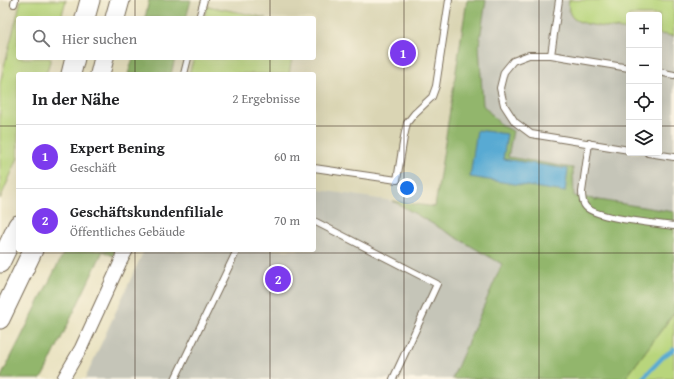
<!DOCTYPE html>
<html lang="de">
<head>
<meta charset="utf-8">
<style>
	body { margin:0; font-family:"Gentium Book Plus",serif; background:#f2f2f2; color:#202124 }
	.controls { position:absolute; right:12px; top:12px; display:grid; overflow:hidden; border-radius:4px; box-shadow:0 4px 16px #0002 }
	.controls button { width:36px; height:36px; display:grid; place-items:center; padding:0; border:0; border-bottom:1px solid #e0e0e0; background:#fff; color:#202124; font:20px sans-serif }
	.you { position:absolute; left:407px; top:188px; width:14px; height:14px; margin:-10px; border:3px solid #fff; border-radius:50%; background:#1a73e8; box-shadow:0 0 0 6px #1a73e833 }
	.badge { display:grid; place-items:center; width:26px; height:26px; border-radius:50%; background:#7c3aed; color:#fff; font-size:13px; font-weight:700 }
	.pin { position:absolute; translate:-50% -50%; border:2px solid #fff; box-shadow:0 1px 4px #0006 }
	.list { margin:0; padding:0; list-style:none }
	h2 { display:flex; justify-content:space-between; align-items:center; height:52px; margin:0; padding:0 16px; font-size:17px }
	h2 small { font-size:13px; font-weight:400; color:#757577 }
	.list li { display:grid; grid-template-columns:26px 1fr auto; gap:12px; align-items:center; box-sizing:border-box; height:64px; padding:0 16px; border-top:1px solid #e0e0e0 }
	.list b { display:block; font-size:15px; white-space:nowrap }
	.list p { margin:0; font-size:13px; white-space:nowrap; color:#757577 }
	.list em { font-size:13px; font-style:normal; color:#757577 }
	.icon { flex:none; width:22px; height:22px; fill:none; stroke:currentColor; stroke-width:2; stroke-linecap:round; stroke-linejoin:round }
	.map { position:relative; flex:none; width:674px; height:379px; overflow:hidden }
	.search { position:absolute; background:#fff; box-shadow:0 4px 16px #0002; left:16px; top:16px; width:300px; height:44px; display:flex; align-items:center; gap:10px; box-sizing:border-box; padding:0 14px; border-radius:4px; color:#757577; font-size:15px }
	.panel { position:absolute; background:#fff; box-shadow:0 4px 16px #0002; left:16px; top:72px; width:300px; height:180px; border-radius:4px }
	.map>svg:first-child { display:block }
	.built { fill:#dad5b4 }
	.industrial { fill:#c5c5b8; fill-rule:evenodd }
	.green { fill:#b8d57c; stroke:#7a804d }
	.forest { fill:#92b66c; stroke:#667045 }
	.water { fill:#58aad3; stroke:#4a6a78 }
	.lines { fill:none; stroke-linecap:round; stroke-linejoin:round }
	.stream { stroke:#58aad3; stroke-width:4.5 }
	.lane-casing { stroke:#786b57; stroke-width:8 }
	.street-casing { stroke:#786b57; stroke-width:14 }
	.primary-casing { stroke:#786b57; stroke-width:21 }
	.lane { stroke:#fff; stroke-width:6 }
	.street { stroke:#fff; stroke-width:12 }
	.primary { stroke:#fff; stroke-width:19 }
	.grid { fill:none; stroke:#3b2a1e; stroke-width:1; stroke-opacity:0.55 }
</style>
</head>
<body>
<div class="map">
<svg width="674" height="379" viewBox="0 0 674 379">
	<rect width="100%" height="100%" fill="#fcf5e5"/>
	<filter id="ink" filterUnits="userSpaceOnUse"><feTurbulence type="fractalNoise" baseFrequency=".025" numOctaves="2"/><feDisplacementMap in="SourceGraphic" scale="8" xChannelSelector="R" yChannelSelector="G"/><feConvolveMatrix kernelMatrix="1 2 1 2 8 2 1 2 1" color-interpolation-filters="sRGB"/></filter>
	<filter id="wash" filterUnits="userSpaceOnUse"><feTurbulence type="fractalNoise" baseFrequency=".012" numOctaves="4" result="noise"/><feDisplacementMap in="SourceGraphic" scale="16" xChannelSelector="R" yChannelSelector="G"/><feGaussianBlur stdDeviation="0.9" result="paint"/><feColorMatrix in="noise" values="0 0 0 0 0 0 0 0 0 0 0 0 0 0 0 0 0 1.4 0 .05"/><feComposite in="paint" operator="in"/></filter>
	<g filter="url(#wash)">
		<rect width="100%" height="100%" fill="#eae3c2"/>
		<path class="built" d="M0,0H21L0,83Z
			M191,0H467L435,207L314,189V74H171L175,58H314V18H186Z"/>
		<path class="industrial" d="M467,0H674V244L435,207ZM629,15H659V153H629Z
			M314,189L393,201L502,264L452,379H85L144,250H314Z"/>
		<path class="green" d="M21,0H66L61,18H18V58H51L46,74H18V158L0,199V83Z
			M569,0H674V36L659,34V15H629V30C617,28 581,26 573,18C568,13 568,6 569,0Z
			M207,6L267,18H204Z
			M194,58H292L289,74H189Z
			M674,313V379H625Z"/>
		<path class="forest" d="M149,0H191L186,18H145Z
			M467,0H486L479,45L483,105L501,125L513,131L508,157L573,168L574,196L674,212V313L625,379H452L502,264L393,201L435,207Z
			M133,58H175L171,74H128Z
			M65,250H115L113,256L103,251L46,370L41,379H0Z"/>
		<path class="water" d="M477,130L507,134L503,159L568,169L565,192L470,177Z"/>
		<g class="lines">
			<path class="stream" d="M642,379L664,356L674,349"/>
		</g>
	</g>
	<g filter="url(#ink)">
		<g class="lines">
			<g class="lane-casing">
				<path id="lane" d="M559,0L551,55L629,68
					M14,4L15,0
					M199,18L204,0
					M551,55H529L513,61L504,72L500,88L504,105L515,122L531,134L629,150
					M659,72L674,75
					M184,74L188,58
					M589,143L582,192C582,197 582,203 586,207C598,219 655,223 674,226
					M648,153L674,157
					M314,168L397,180L404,137L407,123L414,114L432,97L436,86L449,0
					M314,221L437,284L393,379
					M175,379L237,250"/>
			</g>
			<g class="street-casing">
				<path id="street" d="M123,250L120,263L127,250
					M63,379L81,348L120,263"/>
			</g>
			<g class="primary-casing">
				<path id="primary" d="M85,18L90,0
					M115,18L120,0
					M71,74L75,58
					M100,74L104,58
					M0,263L18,225
					M0,319L33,250"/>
			</g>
			<use href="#lane" class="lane"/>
			<use href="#street" class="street"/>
			<use href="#primary" class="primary"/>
		</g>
	</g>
	<path class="grid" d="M135,0V18M270,0V18M404,0V379M539,0V379M135,58V74M270,58V74M0,126H18M314,126H629M659,126H674M135,250V379M270,250V379M0,253H674"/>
</svg>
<div class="controls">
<button>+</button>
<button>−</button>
<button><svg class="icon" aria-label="locate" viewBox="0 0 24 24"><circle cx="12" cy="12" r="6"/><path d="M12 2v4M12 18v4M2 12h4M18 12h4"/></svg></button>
<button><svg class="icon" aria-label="layers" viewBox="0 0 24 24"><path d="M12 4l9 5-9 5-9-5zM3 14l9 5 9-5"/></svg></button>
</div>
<div class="you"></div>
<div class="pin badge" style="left:403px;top:53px">1</div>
<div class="pin badge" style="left:278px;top:279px">2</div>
<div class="search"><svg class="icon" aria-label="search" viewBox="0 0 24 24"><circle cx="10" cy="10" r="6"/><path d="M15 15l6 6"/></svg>Hier suchen</div>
<section class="panel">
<h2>In der Nähe<small>2 Ergebnisse</small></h2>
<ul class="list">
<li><span class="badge">1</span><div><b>Expert Bening</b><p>Geschäft</p></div><em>60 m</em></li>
<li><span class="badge">2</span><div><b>Geschäftskundenfiliale</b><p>Öffentliches Gebäude</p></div><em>70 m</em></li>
</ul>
</section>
</div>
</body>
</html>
